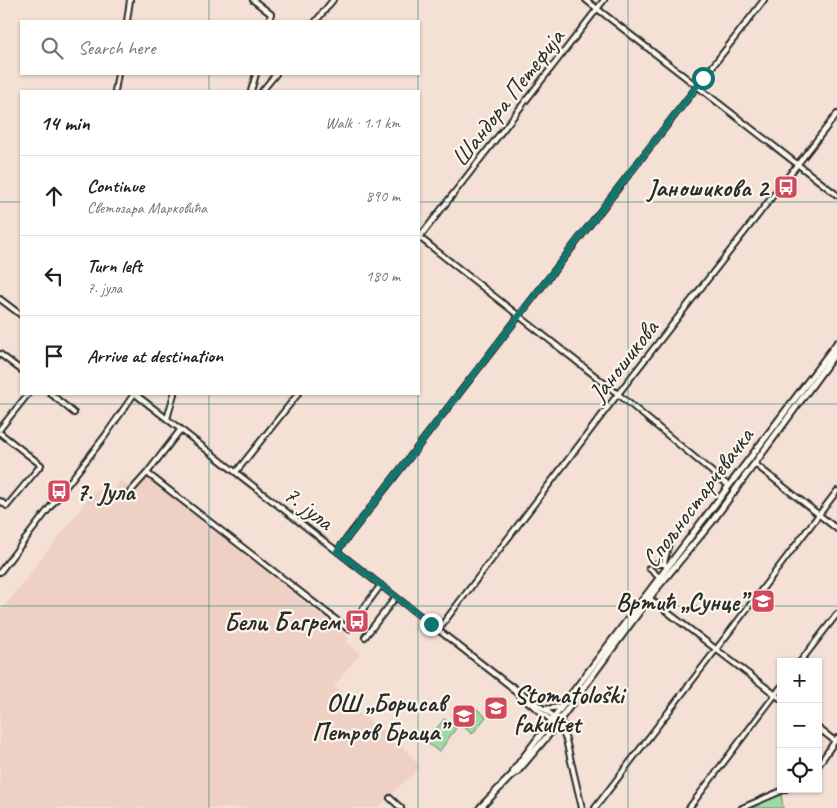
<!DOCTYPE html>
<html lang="en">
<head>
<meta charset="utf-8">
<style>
	body { margin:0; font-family:Caveat,sans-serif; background:#f2f2f2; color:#202124 }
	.controls { position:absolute; right:15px; bottom:15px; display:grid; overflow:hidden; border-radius:0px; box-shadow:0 1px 4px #0004 }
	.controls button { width:45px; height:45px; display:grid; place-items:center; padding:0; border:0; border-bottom:1px solid #e0e0e0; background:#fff; color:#202124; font:25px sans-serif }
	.stop { position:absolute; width:15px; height:15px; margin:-11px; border:4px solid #0f766e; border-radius:50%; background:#fff }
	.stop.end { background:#0f766e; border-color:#fff; box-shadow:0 1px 5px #0008 }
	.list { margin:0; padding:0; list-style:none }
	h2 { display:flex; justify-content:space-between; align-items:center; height:65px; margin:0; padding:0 20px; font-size:21px }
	h2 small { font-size:16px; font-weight:400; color:#757577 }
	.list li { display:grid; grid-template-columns:32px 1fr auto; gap:15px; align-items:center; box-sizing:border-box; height:80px; padding:0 20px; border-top:1px solid #e0e0e0 }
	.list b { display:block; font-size:19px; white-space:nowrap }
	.list p { margin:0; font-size:16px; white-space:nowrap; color:#757577 }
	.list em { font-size:16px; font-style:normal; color:#757577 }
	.icon { flex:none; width:28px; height:28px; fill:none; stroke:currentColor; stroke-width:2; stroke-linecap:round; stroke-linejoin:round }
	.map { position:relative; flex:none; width:837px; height:808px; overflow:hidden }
	.search { position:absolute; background:#fff; box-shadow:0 1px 4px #0004; left:20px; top:20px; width:400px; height:55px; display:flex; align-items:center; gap:12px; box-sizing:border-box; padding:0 18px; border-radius:0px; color:#757577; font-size:19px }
	.panel { position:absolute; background:#fff; box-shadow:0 1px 4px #0004; left:20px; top:90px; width:400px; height:305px; border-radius:0px }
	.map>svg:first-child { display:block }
	.built { fill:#efd0c5 }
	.green { fill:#9cdba4; stroke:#648368 }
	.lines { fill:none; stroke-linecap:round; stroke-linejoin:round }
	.minor-casing { stroke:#2b2b2b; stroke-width:8 }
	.tertiary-casing { stroke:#2b2b2b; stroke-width:9 }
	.minor { stroke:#fbf7ec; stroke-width:4 }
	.tertiary { stroke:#fbf7ec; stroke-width:5 }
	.route { stroke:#0f766e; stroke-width:6 }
	.grid { fill:none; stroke:#0f766e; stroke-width:1; stroke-opacity:0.55 }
	.labels { text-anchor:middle; stroke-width:4.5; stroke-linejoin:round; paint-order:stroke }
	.street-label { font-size:25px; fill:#2b2b2b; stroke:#fbf7ec }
	.poi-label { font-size:25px; font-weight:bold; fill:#2b2b2b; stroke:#fbf7ec; text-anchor:end }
</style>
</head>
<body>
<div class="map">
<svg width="837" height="808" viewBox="0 0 837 808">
	<rect width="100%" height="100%" fill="#f4e0d5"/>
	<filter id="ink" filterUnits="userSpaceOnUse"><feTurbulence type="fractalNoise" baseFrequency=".02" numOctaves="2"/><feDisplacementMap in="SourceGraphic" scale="10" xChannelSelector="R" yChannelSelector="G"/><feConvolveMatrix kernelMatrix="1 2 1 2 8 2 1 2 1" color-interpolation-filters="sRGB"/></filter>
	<g filter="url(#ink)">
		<path class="built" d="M149,477L349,638L346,642L360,653L334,686L356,711L403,747L420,767L377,808H0V612L94,491L114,489L120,480L135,492Z"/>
		<path class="green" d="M477,709L486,717L472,734L463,726Z
			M444,719L456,728L439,752L426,742Z
			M781,794L783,808H749Z"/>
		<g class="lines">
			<g class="minor-casing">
				<path id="minor" d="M253,0L271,14L269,21
					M586,0L837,195
					M127,21L130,0
					M316,21L333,0
					M115,91L118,74
					M251,91L256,74
					M262,91L276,74
					M419,237L618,394L729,486
					M419,238L604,0
					M0,299L21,315
					M0,354L21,370
					M51,394L74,413
					M135,394L509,685L513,690L561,728L566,740L582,808
					M167,419L174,394
					M0,429L28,394
					M0,433L41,465L7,506L0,501
					M755,464L837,529
					M236,472L298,394
					M147,473L348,629L381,585
					M130,492L147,473L181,429
					M337,551L764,0
					M653,564H665
					M649,568L660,578
					M667,568L664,563L669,543
					M0,572L105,436L134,394
					M649,598L781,699
					M438,630L618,394L837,114
					M365,637L396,597
					M800,662L837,614
					M512,686L559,720L565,728V735
					M544,709L561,707
					M818,728L835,741
					M818,766L837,738
					M390,798L401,808
					M595,808L837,491
					M689,808L781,687
					M742,808L786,789"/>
			</g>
			<g class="tertiary-casing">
				<path id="tertiary" d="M513,774L514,770L837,343
					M480,808L512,775L517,772L550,733L653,593L711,523L837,351"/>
			</g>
			<use href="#minor" class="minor"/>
			<use href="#tertiary" class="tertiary"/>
		</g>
	</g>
	<g class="lines" filter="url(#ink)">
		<path class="route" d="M431,624L337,551L703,78"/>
	</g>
	<path class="grid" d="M209,0V21M418,0V21M628,0V808M209,74V91M418,74V91M0,202H21M419,202H837M209,394V808M418,394V808M0,404H837M0,606H837"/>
	<defs>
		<g id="bus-square" transform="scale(1.25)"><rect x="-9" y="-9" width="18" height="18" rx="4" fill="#d1495b" stroke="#fbf7ec"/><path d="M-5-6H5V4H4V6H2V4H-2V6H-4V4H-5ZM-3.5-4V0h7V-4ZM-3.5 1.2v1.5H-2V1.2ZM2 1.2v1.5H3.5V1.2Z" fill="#fff"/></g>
		<g id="school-square" transform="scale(1.25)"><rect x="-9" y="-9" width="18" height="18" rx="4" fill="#d1495b" stroke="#fbf7ec"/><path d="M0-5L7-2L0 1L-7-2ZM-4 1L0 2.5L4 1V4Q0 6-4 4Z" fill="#fff"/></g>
		<g id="university-square" transform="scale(1.25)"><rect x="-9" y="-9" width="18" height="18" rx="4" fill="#d1495b" stroke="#fbf7ec"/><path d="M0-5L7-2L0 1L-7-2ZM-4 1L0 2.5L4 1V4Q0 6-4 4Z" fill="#fff"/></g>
	</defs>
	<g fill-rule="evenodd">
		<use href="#bus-square" x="786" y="187"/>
		<use href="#bus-square" x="59" y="491"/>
		<use href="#school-square" x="763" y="601"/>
		<use href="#bus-square" x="357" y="621"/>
		<use href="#university-square" x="496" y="708"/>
		<use href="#school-square" x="464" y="716"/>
	</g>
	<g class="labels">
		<g class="street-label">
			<text transform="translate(507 97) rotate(-52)" y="9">Шандора Петефија</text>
			<text transform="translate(623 360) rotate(-52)" y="9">Јаношикова</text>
			<text transform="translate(697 497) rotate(-53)" y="9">Спољностарчевачка</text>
			<text transform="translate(309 507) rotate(38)" y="9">7. јула</text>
		</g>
		<g class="poi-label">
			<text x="768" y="196">Јаношикова 2</text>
			<text x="76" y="500" text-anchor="start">7. Јула</text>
			<text x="746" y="610">Вртић „Сунце”</text>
			<text x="340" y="630">Бели Багрем</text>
			<text x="514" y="703" text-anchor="start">Stomatološki<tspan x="514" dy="29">fakultet</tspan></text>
			<text x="446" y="711">ОШ „Борисав<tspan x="446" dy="29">Петров Браца”</tspan></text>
		</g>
	</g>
</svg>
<div class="controls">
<button>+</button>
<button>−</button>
<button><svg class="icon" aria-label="locate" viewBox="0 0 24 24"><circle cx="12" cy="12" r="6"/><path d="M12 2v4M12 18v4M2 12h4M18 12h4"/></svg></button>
</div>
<div class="stop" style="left:703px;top:78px"></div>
<div class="stop end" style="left:431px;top:624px"></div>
<div class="search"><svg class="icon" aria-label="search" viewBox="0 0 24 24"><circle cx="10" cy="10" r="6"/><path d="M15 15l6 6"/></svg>Search here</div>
<section class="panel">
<h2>14 min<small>Walk · 1.1 km</small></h2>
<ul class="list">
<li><svg class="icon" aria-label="ahead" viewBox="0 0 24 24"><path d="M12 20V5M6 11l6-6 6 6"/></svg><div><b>Continue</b><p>Светозара Марковића</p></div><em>890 m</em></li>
<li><svg class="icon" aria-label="left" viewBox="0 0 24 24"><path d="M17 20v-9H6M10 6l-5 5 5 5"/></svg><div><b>Turn left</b><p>7. јула</p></div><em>180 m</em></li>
<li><svg class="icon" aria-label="arrive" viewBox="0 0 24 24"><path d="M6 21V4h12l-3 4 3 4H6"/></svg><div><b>Arrive at destination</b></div></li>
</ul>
</section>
</div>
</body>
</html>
